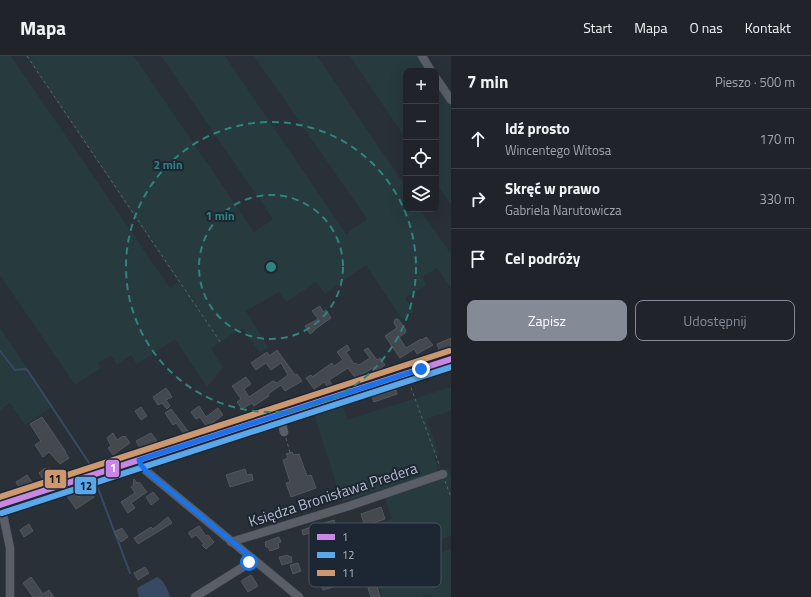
<!DOCTYPE html>
<html lang="pl">
<head>
<meta charset="utf-8">
<style>
	body { margin:0; font-family:"Titillium Web",sans-serif; background:#2d3036; color:#f1f3f6 }
	.controls { position:absolute; right:12px; top:12px; display:grid; overflow:hidden; border-radius:8px; box-shadow:0 4px 16px #0002 }
	.controls button { width:36px; height:36px; display:grid; place-items:center; padding:0; border:0; border-bottom:1px solid #3d4147; background:#20242a; color:#f1f3f6; font:20px sans-serif }
	.stop { position:absolute; width:12px; height:12px; margin:-9px; border:3px solid #1a73e8; border-radius:50%; background:#fff }
	.stop.end { background:#1a73e8; border-color:#fff; box-shadow:0 1px 4px #0008 }
	.list { margin:0; padding:0; list-style:none }
	h2 { display:flex; justify-content:space-between; align-items:center; height:52px; margin:0; padding:0 16px; font-size:17px }
	h2 small { font-size:13px; font-weight:400; color:#a2a4a8 }
	.list li { display:grid; grid-template-columns:26px 1fr auto; gap:12px; align-items:center; box-sizing:border-box; height:60px; padding:0 16px; border-top:1px solid #3d4147 }
	.list b { display:block; font-size:15px; white-space:nowrap }
	.list p { margin:0; font-size:13px; white-space:nowrap; color:#a2a4a8 }
	.list em { font-size:13px; font-style:normal; color:#a2a4a8 }
	.actions { display:flex; gap:8px; padding:12px 16px }
	.actions a { flex:1; padding:9px 0; border:1px solid #848b96; border-radius:8px; text-align:center; font-size:14px; color:#848b96 }
	.actions .main { background:#848b96; color:#fff }
	.icon { flex:none; width:22px; height:22px; fill:none; stroke:currentColor; stroke-width:2; stroke-linecap:round; stroke-linejoin:round }
	.map { position:relative; flex:none; width:451px; height:541px; overflow:hidden }
	header { display:flex; align-items:center; gap:24px; box-sizing:border-box; height:56px; padding:0 20px; background:#20242a; border-bottom:1px solid #3d4147 }
	header strong { font-size:19px }
	nav { display:flex; gap:22px; margin-inline-start:auto; font-size:14px }
	main { display:flex }
	aside { flex:1; background:#20242a }
	.map>svg:first-child { display:block }
	.green { fill:#273a3e }
	.water { fill:#384963 }
	.lines { fill:none; stroke-linecap:round; stroke-linejoin:round }
	.stream { stroke:#384963; stroke-width:2 }
	.building { fill:#444950; stroke:#52575f }
	.minor-casing { stroke:#484c53; stroke-width:9 }
	.major-casing { stroke:#484c55; stroke-width:11 }
	.path { stroke:#5d636a; stroke-width:1; stroke-dasharray:3 3; stroke-linecap:butt }
	.minor { stroke:#5a5e66; stroke-width:8 }
	.major { stroke:#5c6168; stroke-width:10 }
	.bus-1-casing { stroke:#1d2633; stroke-width:9 }
	.bus-2-casing { stroke:#1d2633; stroke-width:9 }
	.bus-3-casing { stroke:#1d2633; stroke-width:9 }
	.bus-1 { stroke:#c787e3; stroke-width:6 }
	.bus-2 { stroke:#5aa8eb; stroke-width:6 }
	.bus-3 { stroke:#cd976f; stroke-width:6 }
	.route { stroke:#1a73e8; stroke-width:5 }
	.ring { fill:none; stroke:#308480; stroke-width:2; stroke-dasharray:7 5 }
	.labels { text-anchor:middle; stroke-width:4; stroke-linejoin:round; paint-order:stroke }
	.street-label { font-size:15px; fill:#b4bcc9; stroke:#1d2633 }
	.key { fill:#1d2633; stroke:#4a5360; stroke-width:1 }
	.key-label { font-size:11px; fill:#b4bcc9 }
	.centre { fill:#308480; stroke:#1d2633; stroke-width:2 }
	.ring-label { font-size:12px; text-anchor:middle; font-weight:bold; fill:#308480; stroke:#1d2633; stroke-width:4; stroke-linejoin:round; paint-order:stroke }
	.line-badge { stroke:#1d2633; stroke-width:1.5 }
	.badge-label { font-size:11px; text-anchor:middle; font-weight:bold; fill:#fff }
	.pale-badge-label { font-size:11px; text-anchor:middle; font-weight:bold; fill:#111 }
</style>
</head>
<body>
<header>
<strong>Mapa</strong>
<nav><a>Start</a><a>Mapa</a><a>O nas</a><a>Kontakt</a></nav>
</header>
<main>
<div class="map">
<svg width="451" height="541" viewBox="0 0 451 541">
	<rect width="100%" height="100%" fill="#2a3038"/>
	<path class="green" d="M0,0H11L170,232L178,226L26,0H134L254,176L273,163L161,0H225L346,178L367,163L254,0H317L406,131V153H420L451,198V232L437,212L422,221L426,229L405,242L414,256L402,263L366,209L325,238L316,226L286,246L279,236L246,255L268,291L260,297L242,272L211,292L223,312L207,331L175,283L137,308L131,299L117,309L111,299L98,307L101,312L75,329L0,219Z
		M350,0H418L428,15H406V83Z
		M436,28L451,50V149L436,127Z
		M0,272L53,350L25,369L10,347L0,354Z
		M451,331V355L426,363L439,398L434,399L438,412L436,416L383,435L382,433L342,446L313,355L342,347L347,364Z
		M448,412L451,420V480L371,506L367,494L345,501L342,491L355,486L352,476L392,463L384,439L446,419L444,414Z
		M451,493V541H432L431,538L421,541H382L375,519Z"/>
	<path class="water" d="M157,521C163,523 168,534 170,541H139L137,532Z"/>
	<g class="lines">
		<path class="stream" d="M0,295L15,314L26,313L28,315L91,410
			M96,427L130,517"/>
	</g>
	<path class="building" d="M320,250L323,256L326,254L331,262L314,274V275L310,278L305,270L318,263L312,255Z
		M395,263H398L406,274L405,277L399,281L406,292L421,283L422,284L426,281L433,289L417,298L414,293L400,302L385,280L397,272L394,267Z
		M451,282V292L440,296L437,288Z
		M347,289L350,294L346,296L354,308L355,307L359,309L370,302L364,294L368,292L377,304L380,302L385,309L377,315L374,311L356,323L348,312L329,324L333,330L329,333L324,326L314,333L306,322L311,319L312,321L332,307L334,310L343,304L337,296Z
		M277,294L295,319L297,318L302,325L285,335L281,329L268,338L269,340L254,350L252,347L242,353L237,346L241,343L232,330L246,321L251,328L244,333L249,341L273,325L277,327L288,319L281,307L271,314L266,307L256,314L251,307L267,296L269,300Z
		M166,332L172,341L166,344L170,350L167,353L162,347L158,349L153,341Z
		M396,334L397,338L374,346L372,341Z
		M199,350L206,361L218,352L223,359L211,368L212,370L208,373L200,361L196,363L191,356Z
		M141,351L147,360L141,364L135,355Z
		M171,353L188,375L184,378L176,367L173,369L165,357Z
		M42,361L66,396H65L69,402L60,408L49,396L43,401L35,389L41,385L30,368Z
		M113,377L117,384L123,380L124,381L125,380L130,387L113,399L108,392L111,390L107,382Z
		M151,377L157,385L141,394L136,385Z
		M292,396L294,399L299,398L307,420L311,419L316,432L291,441L286,427L290,426L283,404L288,402L286,398Z
		M45,412L46,414L49,412L54,420L45,426L39,417Z
		M245,413L247,419L252,418L253,424L230,431L226,419Z
		M27,419L33,428L29,431L27,429L20,433L16,426Z
		M134,423L137,427L139,426L147,436L131,447L135,452L128,457L121,446L135,437L131,431L133,430Z
		M89,434L94,441L76,453L67,440L74,435L78,441Z
		M153,436L159,443L151,449L146,441Z
		M381,451L385,463L365,470L361,458Z
		M168,461L172,467L138,488L134,482L151,471L153,473Z
		M334,464L336,469L303,479L302,474Z
		M29,468L33,475L24,481L20,474Z
		M199,470L206,480L208,479L214,486L206,493L202,489L204,488L196,479L192,482L189,478V476Z
		M122,472L128,481L121,486L114,476Z
		M279,481L281,486L278,487L279,492L270,495L268,491H266L265,486Z
		M288,499L289,501L291,500L292,506L282,509L279,501Z
		M298,507L301,515L293,518L290,509Z
		M326,508L333,531L323,534L320,526L325,524L320,509Z
		M145,511L149,517L138,524L134,517Z
		M251,519L258,530L248,536L241,525Z
		M31,521L43,538L49,534L54,541H33L23,527Z
		M377,530L380,541H371L368,532Z"/>
	<g class="lines">
		<g class="minor-casing">
			<path id="minor" d="M422,0L431,15
				M436,22L451,44
				M280,359L284,376
				M139,404L145,414L299,541
				M1,449L10,492V541
				M231,486L349,450L443,418
				M195,541L243,511L252,502"/>
		</g>
		<g class="major-casing">
			<path id="major" d="M0,449L451,303"/>
		</g>
		<path class="path" d="M27,0L221,287
			M409,326L440,411
			M286,382L290,397
			M445,425L451,441"/>
		<use href="#minor" class="minor"/>
		<use href="#major" class="major"/>
		<g class="bus-1-casing">
			<path id="bus-1" d="M0,449L451,303"/>
		</g>
		<g class="bus-2-casing">
			<path id="bus-2" d="M2,457L451,311"/>
		</g>
		<g class="bus-3-casing">
			<path id="bus-3" d="M0,441L449,295"/>
		</g>
		<use href="#bus-1" class="bus-1"/>
		<use href="#bus-2" class="bus-2"/>
		<use href="#bus-3" class="bus-3"/>
	</g>
	<g class="lines">
		<path class="route" d="M249,506L252,502L145,414L141,409L139,404L421,313"/>
	</g>
	<g class="ring">
		<circle cx="271" cy="211" r="72"/>
		<circle cx="271" cy="211" r="145"/>
	</g>
	<g class="labels">
		<g class="street-label">
			<text transform="translate(333 439) rotate(-18)" y="5">Księdza Bronisława Predera</text>
		</g>
	</g>
	<rect x="309" y="467" width="132" height="64" rx="6" class="key"/>
	<rect x="317" y="478" width="18" height="6" fill="#c787e3"/>
	<rect x="317" y="496" width="18" height="6" fill="#5aa8eb"/>
	<rect x="317" y="514" width="18" height="6" fill="#cd976f"/>
	<g class="key-label">
		<text x="342" y="485">1</text>
		<text x="342" y="503">12</text>
		<text x="342" y="521">11</text>
	</g>
	<circle cx="271" cy="211" r="6" class="centre"/>
	<g class="ring-label">
		<text x="168" y="113">2 min</text>
		<text x="220" y="164">1 min</text>
	</g>
	<g class="line-badge">
		<rect x="105" y="403" width="15" height="19" rx="4" fill="#c787e3"/>
		<rect x="44" y="413" width="23" height="20" rx="4" fill="#cd976f"/>
		<rect x="74" y="420" width="23" height="19" rx="4" fill="#5aa8eb"/>
	</g>
	<g class="badge-label">
		<text x="113" y="416">1</text>
	</g>
	<g class="pale-badge-label">
		<text x="55" y="427">11</text>
		<text x="86" y="434">12</text>
	</g>
</svg>
<div class="controls">
<button>+</button>
<button>−</button>
<button><svg class="icon" aria-label="locate" viewBox="0 0 24 24"><circle cx="12" cy="12" r="6"/><path d="M12 2v4M12 18v4M2 12h4M18 12h4"/></svg></button>
<button><svg class="icon" aria-label="layers" viewBox="0 0 24 24"><path d="M12 4l9 5-9 5-9-5zM3 14l9 5 9-5"/></svg></button>
</div>
<div class="stop" style="left:249px;top:506px"></div>
<div class="stop end" style="left:421px;top:313px"></div>
</div>
<aside>
<h2>7 min<small>Pieszo · 500 m</small></h2>
<ul class="list">
<li><svg class="icon" aria-label="ahead" viewBox="0 0 24 24"><path d="M12 20V5M6 11l6-6 6 6"/></svg><div><b>Idź prosto</b><p>Wincentego Witosa</p></div><em>170 m</em></li>
<li><svg class="icon" aria-label="right" viewBox="0 0 24 24"><path d="M7 20v-9h11M14 6l5 5-5 5"/></svg><div><b>Skręć w prawo</b><p>Gabriela Narutowicza</p></div><em>330 m</em></li>
<li><svg class="icon" aria-label="arrive" viewBox="0 0 24 24"><path d="M6 21V4h12l-3 4 3 4H6"/></svg><div><b>Cel podróży</b></div></li>
</ul>
<div class="actions"><a class="main">Zapisz</a><a>Udostępnij</a></div>
</aside>
</main>
</body>
</html>
